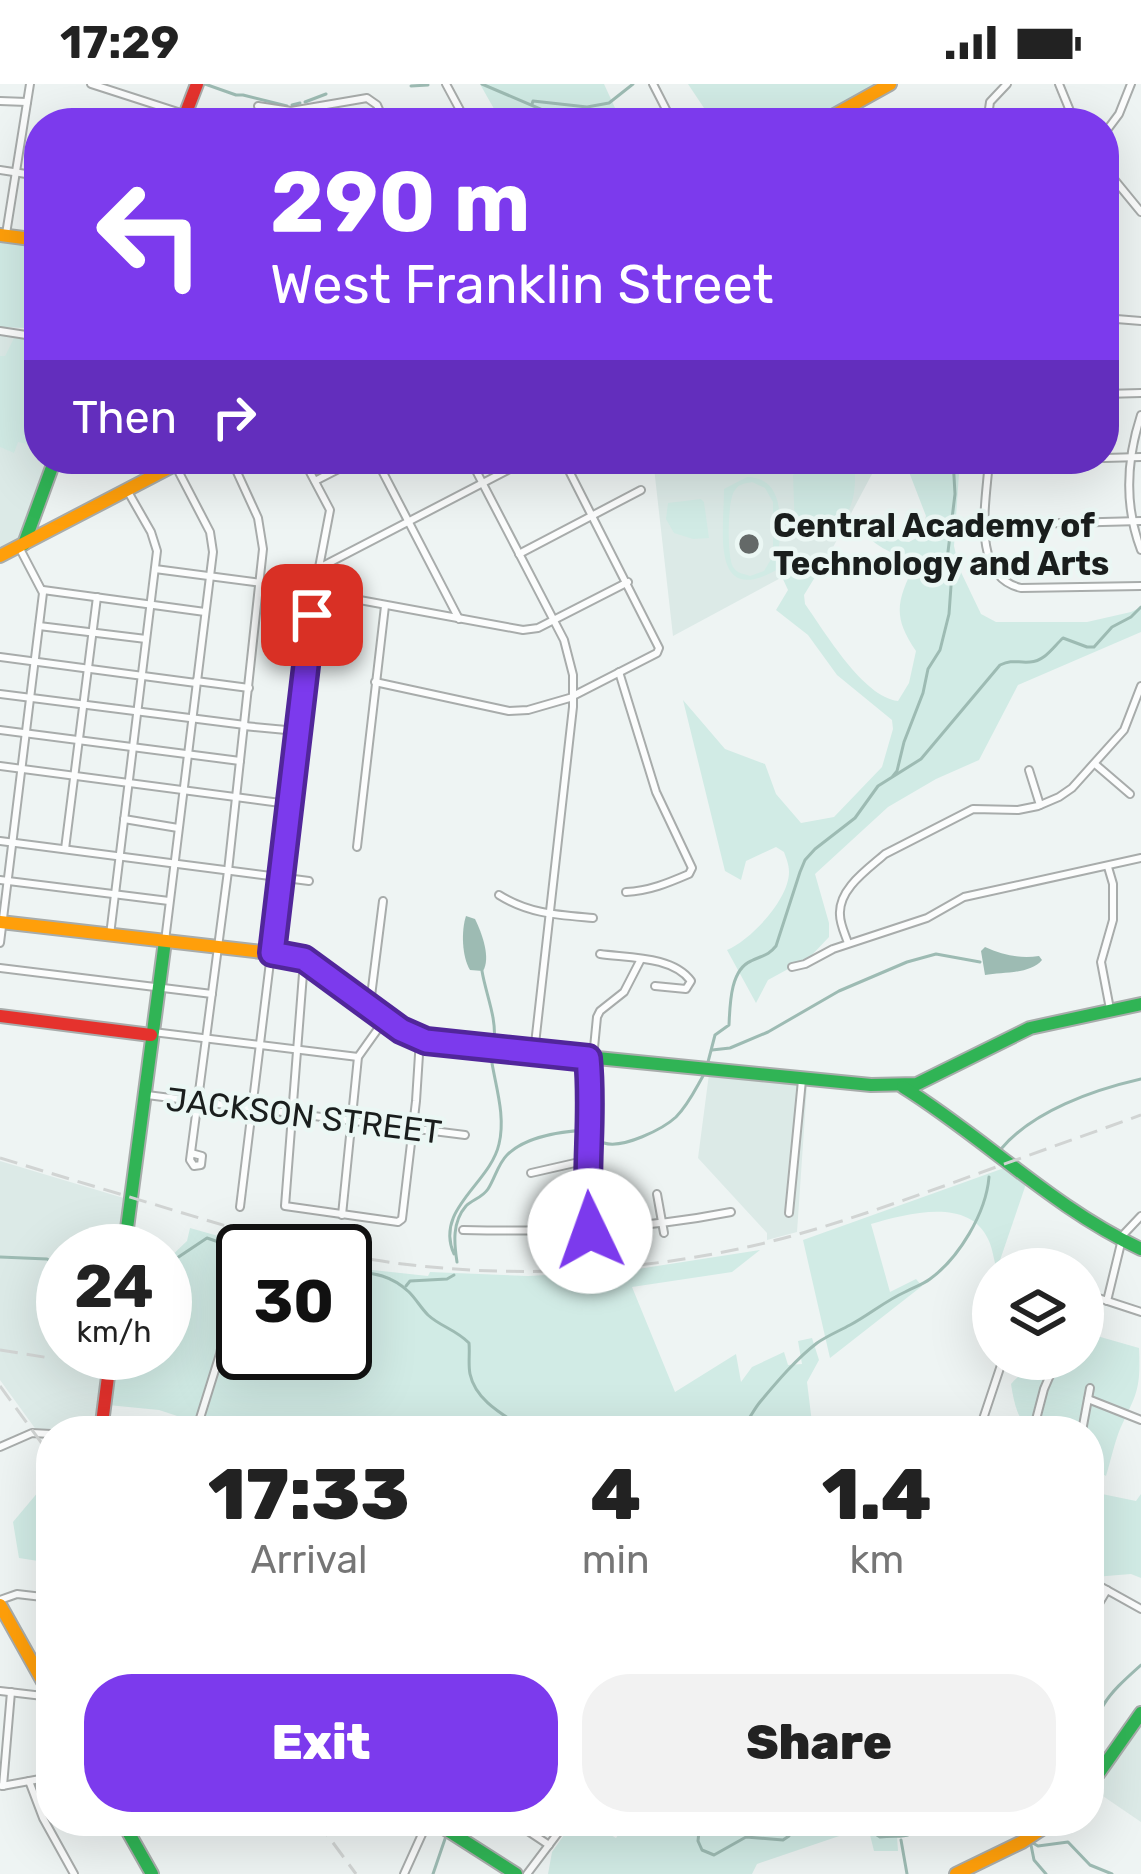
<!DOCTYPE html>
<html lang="en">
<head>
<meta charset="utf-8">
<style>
  body { margin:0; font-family:Rubik,sans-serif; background:#f2f2f2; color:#222; height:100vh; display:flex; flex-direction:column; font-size:45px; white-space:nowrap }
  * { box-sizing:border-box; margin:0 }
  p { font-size:39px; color:#767676 }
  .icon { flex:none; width:66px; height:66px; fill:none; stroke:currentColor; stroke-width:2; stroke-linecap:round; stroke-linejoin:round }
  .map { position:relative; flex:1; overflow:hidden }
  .panel { position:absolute; left:36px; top:1332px; width:1068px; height:420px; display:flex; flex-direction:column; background:#fff; border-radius:48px; box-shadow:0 12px 48px #0002 }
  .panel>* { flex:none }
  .banner { position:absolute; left:24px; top:24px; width:1095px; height:366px; border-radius:48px; box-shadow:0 12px 48px #0002; background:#7c3aed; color:#fff; overflow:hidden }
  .fabs { position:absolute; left:972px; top:1164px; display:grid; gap:24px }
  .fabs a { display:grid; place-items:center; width:132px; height:132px; border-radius:50%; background:#fff; box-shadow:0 12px 48px #0002; font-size:60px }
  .speed { position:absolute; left:36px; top:1140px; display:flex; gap:24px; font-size:60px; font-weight:700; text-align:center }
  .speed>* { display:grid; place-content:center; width:156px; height:156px; border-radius:50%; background:#fff; box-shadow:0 12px 48px #0002; line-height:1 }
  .speed small { font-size:30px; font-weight:400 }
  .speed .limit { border:6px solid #111; border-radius:18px; background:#fff; color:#111 }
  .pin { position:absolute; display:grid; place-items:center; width:102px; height:102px; color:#fff; margin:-51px; border-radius:24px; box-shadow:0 6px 18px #0006 }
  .me { position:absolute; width:132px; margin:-66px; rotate:357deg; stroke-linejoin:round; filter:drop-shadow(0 0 9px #0008) }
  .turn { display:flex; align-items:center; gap:42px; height:252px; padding:0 48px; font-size:54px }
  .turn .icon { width:156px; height:156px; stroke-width:2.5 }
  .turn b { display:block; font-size:84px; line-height:102px }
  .then { display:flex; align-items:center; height:114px; padding:0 48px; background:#0003; gap:24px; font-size:45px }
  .eta { display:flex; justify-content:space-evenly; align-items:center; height:204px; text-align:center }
  .eta b { font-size:72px; font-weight:800; line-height:84px }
  .button { display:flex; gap:24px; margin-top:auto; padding:24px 48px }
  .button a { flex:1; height:138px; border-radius:48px; background:#7c3aed; color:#fff; font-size:48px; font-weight:800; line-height:138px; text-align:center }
  .button a+a { background:#f2f2f2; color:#222 }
  .status { display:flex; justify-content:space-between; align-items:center; height:84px; padding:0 60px; background:#fff; direction:ltr }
  .status svg { height:33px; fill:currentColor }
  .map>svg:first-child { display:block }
</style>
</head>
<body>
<div class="status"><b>17:29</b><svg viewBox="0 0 49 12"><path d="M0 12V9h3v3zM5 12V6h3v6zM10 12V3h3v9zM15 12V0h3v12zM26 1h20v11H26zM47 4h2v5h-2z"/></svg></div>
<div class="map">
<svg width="1141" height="1790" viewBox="0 0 1141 1790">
  <rect width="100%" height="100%" fill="#eef4f3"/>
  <g fill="#dceae7">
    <path d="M0,249L39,255V375H51L20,456L0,468Z"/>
    <path d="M653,375H880L831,467L673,552Z"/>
    <path d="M709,990L807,1002L797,1148L767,1156V1149L698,1074Z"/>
    <path d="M0,1077L127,1115L121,1167H63V1269H108L98,1347H37L0,1296Z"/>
    <path d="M1141,1636V1738L1097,1708Z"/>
  </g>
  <g fill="#d1ebe5" fill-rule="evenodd">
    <path d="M480,0H604L622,39H502Z"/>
    <path d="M688,0H887L816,39H714Z"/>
    <path d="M0,154L39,160V228L25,244L0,243Z"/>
    <path d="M14,254L24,255L39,260V357L28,360L18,358L14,369L0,363V272H5Z"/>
    <path d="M904,375H960L954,462L959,484L981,530L996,538H1087L1131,528L1141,523V548L1018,601L979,676L936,695L888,723L815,790L829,839V853L810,873L768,896L756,919L727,866C752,855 789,815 789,788C789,780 786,774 784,768L776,763L746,777L741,796L725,787L683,616L725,665L765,680L776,710L801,739L834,733L882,683L893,645L892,636L837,591L808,551L776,526L788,506L782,493L831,467L804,511L805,520C825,548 863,613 898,617L909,599L916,567C892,532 897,517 915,480C896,470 867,461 860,440L866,436C877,450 893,454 909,458L920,452L926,432Z"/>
    <path d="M799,384L855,390C856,432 838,452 795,447L793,391Z"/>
    <path d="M747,393C792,394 778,453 778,485C710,524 724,448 724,405ZM752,398L765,404L773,418V472L764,487L750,492C742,489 738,490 733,483C727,473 727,415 735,406C740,399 744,400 752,398Z"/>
    <path d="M701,415L704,418L709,454L693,455L674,449L666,435L668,419Z"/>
    <path d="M1007,1083L1026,1100L997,1185C994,1178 993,1166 989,1157C970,1112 907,1130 871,1140L890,1208L916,1195L922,1202L830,1274L803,1156Z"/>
    <path d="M190,1144L271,1167H243V1269H345V1183L428,1192L430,1188L528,1192L625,1187L760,1166L732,1188L632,1203L675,1308L736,1270L741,1298L752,1283L784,1268L788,1281L802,1280L798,1257L812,1254L819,1276L807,1298L813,1347H223L159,1326L108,1321L114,1269H165V1178L187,1157Z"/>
    <path d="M1083,1248L1139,1264C1141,1307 1136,1310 1120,1345C1114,1360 1111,1376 1106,1392L1089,1382V1347H1030C1017,1334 1014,1319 1011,1300C1029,1279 1057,1275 1083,1275Z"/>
    <path d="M49,1377L51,1380V1479L19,1474L13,1438L39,1407Z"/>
    <path d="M1102,1410L1136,1417L1141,1410V1494L1131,1490L1094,1493L1089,1486V1433Z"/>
    <path d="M574,1737H586L616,1754L628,1737H896L898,1767H874L870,1751L851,1748L757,1780L752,1790H548L552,1768Z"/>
  </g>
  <g fill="#9dbbb3">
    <path d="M466,832L475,835C482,849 491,874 483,887L470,886C462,873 461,847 466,832Z"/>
    <path d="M985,863C1003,871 1020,875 1039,872L1042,876C1031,890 1003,888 985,891L981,867Z"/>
  </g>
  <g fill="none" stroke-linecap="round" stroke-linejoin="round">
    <g stroke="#9dbbb3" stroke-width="3">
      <path d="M205,0L236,11H243L287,22"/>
      <path d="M482,0L573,39"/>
      <path d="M411,2L428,1"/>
      <path d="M305,18L326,10"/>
      <path d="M532,20L533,17L587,23L609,19L633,0"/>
      <path d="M292,21L300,19"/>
      <path d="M893,692L897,687L904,658L923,609L928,585L940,566L949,530L951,502L947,476L955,410L953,375"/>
      <path d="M482,887C486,911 497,934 494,958"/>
      <path d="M712,966L730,964L768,948L839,907L907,878L936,870L980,878"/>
      <path d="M708,978L715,951L729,941C730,921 730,886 751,877C763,871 768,872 776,862L800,788L805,776L815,765L855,734L878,702L921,675L1000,581C1013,575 1017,579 1030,578C1045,577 1053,563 1063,554L1087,563H1094L1112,543L1131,533L1141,523"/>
      <path d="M1001,1065C1033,1027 1093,1006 1141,995"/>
      <path d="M454,1170C434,1125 490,1100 499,1060C506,1031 495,1001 491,973"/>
      <path d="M0,1173L47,1175L63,1183"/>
      <path d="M457,1178C454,1159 452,1138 466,1122C473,1115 482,1114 488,1105C495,1094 498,1080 507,1071C526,1052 564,1047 589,1046C592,1049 600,1057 604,1059C623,1065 663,1045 676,1033C688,1021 695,1006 703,992"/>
      <path d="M165,1182L207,1154L245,1167"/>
      <path d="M345,1186C370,1189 389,1189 409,1208C416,1215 421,1224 428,1231C441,1243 455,1245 469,1259C470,1269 468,1280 470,1290C476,1318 506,1332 528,1347"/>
      <path d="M406,1202L410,1197L447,1195L454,1191"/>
      <path d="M598,1347L608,1343L620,1347"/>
      <path d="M737,1347C749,1339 751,1329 760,1318C776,1299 796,1275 817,1259C827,1252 839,1247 850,1241C869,1231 885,1217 905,1208C914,1203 922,1201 930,1195C959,1174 986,1129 989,1093"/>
      <path d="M1089,1674C1094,1625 1105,1613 1141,1581"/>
      <path d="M700,1737L698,1757L702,1766L714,1771L746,1753L783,1756L789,1752L787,1737"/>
      <path d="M862,1737L866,1744L880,1753C903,1750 907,1758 925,1737"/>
      <path d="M901,1756L907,1790"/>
      <path d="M1030,1756L1034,1776L1046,1790"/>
      <path d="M1031,1758L1038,1762L1068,1758L1090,1781L1112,1790"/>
      <path d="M433,1790L446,1752"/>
    </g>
    <g stroke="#a8acab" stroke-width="10">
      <g id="street">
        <path d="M91,0L184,30"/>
        <path d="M446,0L467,39"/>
        <path d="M653,0L673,39"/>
        <path d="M1059,0L1075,39"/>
        <path d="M0,17L27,18"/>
        <path d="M258,22L291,27L367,14L377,21L385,39"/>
        <path d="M291,27L295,39"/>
        <path d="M987,39L990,18L1007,0"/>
        <path d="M1104,50L1119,30L1131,0"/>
        <path d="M1104,83L1141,128"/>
        <path d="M0,86L39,92"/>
        <path d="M6,150L30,0"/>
        <path d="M1104,234L1141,237"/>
        <path d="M0,247L39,253"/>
        <path d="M1104,310L1141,309"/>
        <path d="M1141,331C1126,377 1124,421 1141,466"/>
        <path d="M1104,374L1141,373"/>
        <path d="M376,375L459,535"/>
        <path d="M470,375L564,556L573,591V623L534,969"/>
        <path d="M563,375L659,564L657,569L573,612"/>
        <path d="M989,375C987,415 969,492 1021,504L1141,502"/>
        <path d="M991,377L1065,375"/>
        <path d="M315,397L358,375"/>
        <path d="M985,441L1141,437"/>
        <path d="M519,470L641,406"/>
        <path d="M319,484L529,375"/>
        <path d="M155,485L316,506"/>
        <path d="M43,506L205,528"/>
        <path d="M316,508L523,546L538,544L628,498"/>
        <path d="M39,542L146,555"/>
        <path d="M0,573L196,599"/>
        <path d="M619,588L656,708L692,784L689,790C668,799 649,807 626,808"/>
        <path d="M196,597L249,604"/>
        <path d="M375,598L509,627L528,626L573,613"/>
        <path d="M0,610L245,641"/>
        <path d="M244,642L297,647"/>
        <path d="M0,646L240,677"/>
        <path d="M1095,680L1130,710"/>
        <path d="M0,682L288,720"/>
        <path d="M1029,686L1040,721"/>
        <path d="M124,735L178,744"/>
        <path d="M0,757L309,797"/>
        <path d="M357,763L385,522"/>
        <path d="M65,765L97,513"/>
        <path d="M1108,783L1113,800V836L1101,878L1110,925"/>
        <path d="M0,796L169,817"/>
        <path d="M499,811C529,830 559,831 593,834"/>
        <path d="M110,851L157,467L151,448L127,406"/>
        <path d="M165,857L213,468L210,448L172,375"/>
        <path d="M0,859L43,509L19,463"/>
        <path d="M848,859C845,850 840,840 840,831C838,805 868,785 885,770L973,725L1018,726L1038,722L1059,713L1072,704L1124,646L1141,602"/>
        <path d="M600,870C629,874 673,872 691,897L686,905L655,902"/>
        <path d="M304,877L285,1122L398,1138L402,1135L416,1017L420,955"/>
        <path d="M792,883L805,880L833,865L927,834L964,813L1141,774"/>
        <path d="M0,884L212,910"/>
        <path d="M370,920L383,817"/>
        <path d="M153,948L358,973"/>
        <path d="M588,974L592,1023L586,1093L590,1146"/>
        <path d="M593,974L597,933L600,927L624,908L640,877"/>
        <path d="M147,1011L465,1051"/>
        <path d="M191,1069L202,1072L201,1081L194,1082L190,1076L228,787L263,465L258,434L231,375"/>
        <path d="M531,1089L588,1076"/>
        <path d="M657,1110L664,1149"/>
        <path d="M240,1123L317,494L330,426L303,375"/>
        <path d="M789,1129L802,996"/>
        <path d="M342,1131L358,973L385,935"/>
        <path d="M463,1146C556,1148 639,1146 731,1128"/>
        <path d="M1083,1209L1141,1228"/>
        <path d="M1107,1217L1123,1151L1141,1132"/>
        <path d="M165,1253L167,1243L176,1236"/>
        <path d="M111,1273L130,1275L157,1269"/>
        <path d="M1088,1315L1141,1336"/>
        <path d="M196,1347L220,1270L230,1220"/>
        <path d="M979,1347L1003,1275"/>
        <path d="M1033,1347L1044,1305L1057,1275"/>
        <path d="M1082,1347L1090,1304"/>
        <path d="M0,1363L32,1349L51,1350"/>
        <path d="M1089,1496L1141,1525"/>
        <path d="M0,1516L17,1510L51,1514"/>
        <path d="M1089,1536L1107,1506"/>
        <path d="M0,1607L43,1612L50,1610"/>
        <path d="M29,1697L43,1734L74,1790"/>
        <path d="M2,1702L51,1693"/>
        <path d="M3,1702L11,1608"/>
        <path d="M513,1737L549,1761"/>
        <path d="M404,1790L428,1737"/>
        <path d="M527,1790L567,1737"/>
      </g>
    </g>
    <g stroke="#a8acab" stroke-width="16">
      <g id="fast">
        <path d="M24,460L55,375"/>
        <path d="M587,973L871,1001L917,1000L1030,944L1141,920"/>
        <path d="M903,1003C985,1054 1053,1124 1141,1165"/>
        <path d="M124,1167L165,857"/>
        <path d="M1089,1703L1141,1629"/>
        <path d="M122,1737L152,1790"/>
        <path d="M433,1737L516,1790"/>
      </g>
    </g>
    <g stroke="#a8acab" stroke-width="16">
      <g id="slow">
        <path d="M820,39L890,0"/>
        <path d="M0,151L39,156"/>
        <path d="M0,472L186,375"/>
        <path d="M0,838L297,872L330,892L391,939L426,957L587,973"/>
        <path d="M0,1521L51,1612"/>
        <path d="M956,1790L1022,1758L1054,1737"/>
      </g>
    </g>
    <g stroke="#a8acab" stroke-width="16">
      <g id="jam">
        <path d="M182,39L197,0"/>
        <path d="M0,932L151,951"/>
        <path d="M101,1347L111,1269"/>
      </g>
    </g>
    <use href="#street" stroke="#fcfdfd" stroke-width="6"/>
    <use href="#fast" stroke="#30b455" stroke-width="12"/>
    <use href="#slow" stroke="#ff9f0a" stroke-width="12"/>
    <use href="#jam" stroke="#e5322d" stroke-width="12"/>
    <g stroke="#d1d4d3" stroke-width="3" stroke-dasharray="18 9" stroke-linecap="butt">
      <path d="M0,1074L236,1145L325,1167"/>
      <path d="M345,1171C479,1196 619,1192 752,1162C818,1147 881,1124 944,1102C1009,1078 1075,1055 1141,1031"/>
      <path d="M0,1266L50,1274"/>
      <path d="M0,1302L51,1372"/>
      <path d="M317,1737L356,1790"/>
    </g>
  </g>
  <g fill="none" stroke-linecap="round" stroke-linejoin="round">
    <g stroke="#51269a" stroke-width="30">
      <path id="route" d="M312,531L272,869L304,875L401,946L426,957L588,974C594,1032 584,1088 590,1147"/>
    </g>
    <use href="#route" stroke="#7c3aed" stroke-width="21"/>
  </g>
  <circle fill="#646968" stroke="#ebf7f4" stroke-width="4.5" cx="749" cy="460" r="12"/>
  <g text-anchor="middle" stroke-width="9" stroke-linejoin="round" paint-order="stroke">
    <g font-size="33" font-weight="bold" fill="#1a1e1d" stroke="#ebf7f4" text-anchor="start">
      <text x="773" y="453">Central Academy of<tspan x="773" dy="38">Technology and Arts</tspan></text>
    </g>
    <g font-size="33" fill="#1a1e1d" stroke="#ebf7f4">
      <text transform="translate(304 1031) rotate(7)" y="12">JACKSON STREET</text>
    </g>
  </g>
</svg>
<div class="fabs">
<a><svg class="icon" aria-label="layers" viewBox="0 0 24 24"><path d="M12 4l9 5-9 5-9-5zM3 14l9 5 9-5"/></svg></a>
</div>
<div class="speed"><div>24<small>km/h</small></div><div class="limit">30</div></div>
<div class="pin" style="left:312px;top:531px;background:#d93025"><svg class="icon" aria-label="arrive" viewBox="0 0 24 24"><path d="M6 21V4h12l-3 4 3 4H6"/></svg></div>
<svg class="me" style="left:590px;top:1147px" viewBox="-20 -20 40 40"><circle r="19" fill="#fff"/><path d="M0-13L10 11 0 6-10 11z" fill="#7c3aed"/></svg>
<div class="banner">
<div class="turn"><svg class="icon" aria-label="left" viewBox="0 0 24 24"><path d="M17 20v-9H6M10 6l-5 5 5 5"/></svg><div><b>290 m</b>West Franklin Street</div></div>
<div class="then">Then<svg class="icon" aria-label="right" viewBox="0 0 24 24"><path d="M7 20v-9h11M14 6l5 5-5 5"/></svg></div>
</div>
<section class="panel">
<div class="eta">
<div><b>17:33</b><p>Arrival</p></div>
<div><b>4</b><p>min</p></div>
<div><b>1.4</b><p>km</p></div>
</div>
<div class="button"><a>Exit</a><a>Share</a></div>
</section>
</div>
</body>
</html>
